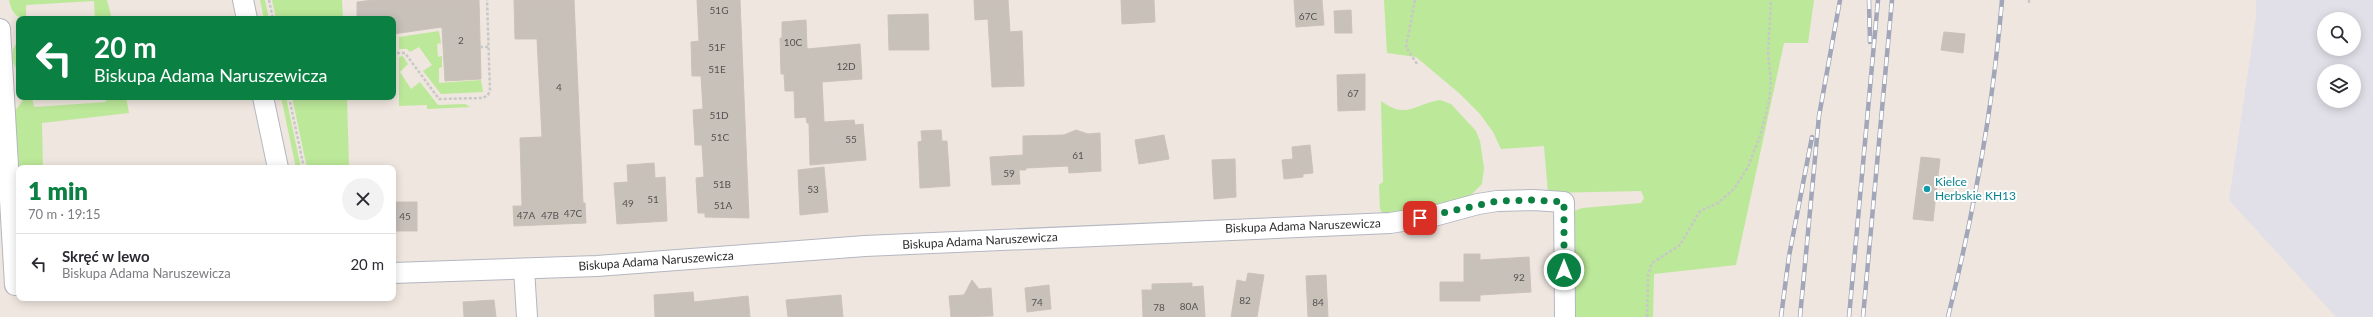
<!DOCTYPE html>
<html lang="pl">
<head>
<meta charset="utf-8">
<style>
  body { margin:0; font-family:Lato,sans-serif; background:#f2f2f3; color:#2b2b33; height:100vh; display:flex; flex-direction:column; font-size:15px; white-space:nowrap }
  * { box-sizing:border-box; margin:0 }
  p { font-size:13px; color:#7c7c81 }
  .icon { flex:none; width:22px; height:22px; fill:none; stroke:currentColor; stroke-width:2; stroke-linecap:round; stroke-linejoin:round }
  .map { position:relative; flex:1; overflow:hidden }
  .drawer { position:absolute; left:16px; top:165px; width:380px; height:136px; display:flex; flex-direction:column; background:#fff; border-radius:8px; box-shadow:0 2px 10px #0003 }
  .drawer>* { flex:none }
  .hud { position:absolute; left:16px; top:16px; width:380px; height:84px; border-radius:8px; box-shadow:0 2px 10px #0003; background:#0b8043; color:#fff; overflow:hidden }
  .fabs { position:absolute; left:2317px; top:12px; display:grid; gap:8px }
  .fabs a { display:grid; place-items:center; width:44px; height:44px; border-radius:50%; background:#fff; box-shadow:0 2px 10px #0003; font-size:20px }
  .pin { position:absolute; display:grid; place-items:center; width:34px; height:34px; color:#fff; margin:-17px; border-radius:8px; box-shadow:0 2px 6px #0006 }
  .me { position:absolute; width:44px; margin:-22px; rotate:0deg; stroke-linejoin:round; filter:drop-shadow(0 0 3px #0008) }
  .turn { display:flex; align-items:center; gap:14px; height:84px; padding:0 12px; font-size:18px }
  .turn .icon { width:52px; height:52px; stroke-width:2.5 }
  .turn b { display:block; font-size:28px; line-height:34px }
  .round { display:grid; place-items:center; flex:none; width:42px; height:42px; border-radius:21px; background:#f2f2f3 }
  .headline { display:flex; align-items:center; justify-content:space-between; height:68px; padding:0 12px }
  h1 { font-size:24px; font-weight:800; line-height:30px; color:#0b8043 }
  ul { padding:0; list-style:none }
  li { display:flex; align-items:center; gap:12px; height:60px; padding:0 12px; border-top:1px solid #e1e1e2 }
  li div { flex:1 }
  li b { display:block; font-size:15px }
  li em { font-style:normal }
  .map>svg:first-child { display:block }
</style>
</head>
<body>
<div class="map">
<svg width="2373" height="317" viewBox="0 0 2373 317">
  <rect width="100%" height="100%" fill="#efe6df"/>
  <path fill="#e1dfe7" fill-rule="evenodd" d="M2256,0H2373V317H2336L2229,200L2256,18ZM2324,19H2354V49H2324ZM2324,71H2354V101H2324Z"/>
  <g fill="#bce899">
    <path d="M9,0H107L112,19H95L94,1L26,5V18C15,19 11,10 9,0Z"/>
    <path d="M260,0H265L269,19H264Z"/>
    <path d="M272,0H342L343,19H276Z"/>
    <path d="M1384,0H1814L1808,43H1784L1736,265L1654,274L1653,317H1573L1572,212L1582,208L1641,203L1644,198L1641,191L1548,193L1544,146L1501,149L1493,132L1480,114L1459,93L1416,57L1387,53Z"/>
    <path d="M439,31L441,43L437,44L438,57L442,56V67L439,68V83L481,80L483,92L441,94L423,71L432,65L419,47L410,52L407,49H399V37Z"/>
    <path d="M19,41V72C11,64 9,49 19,41Z"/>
    <path d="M403,56L408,64L400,72L411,89L420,82L438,105L465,104L470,107L427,109V105L399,106V57Z"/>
    <path d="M25,97H32L34,107L106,102L105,97H126L129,113L42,123L43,168H19V170L15,111Z"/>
    <path d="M281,97H286L301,168H296Z"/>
    <path d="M292,97H347L349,168H307Z"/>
    <path d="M1440,100L1451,104L1476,131L1480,141L1484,168L1482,184L1467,199L1383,214L1380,209L1379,185L1383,182L1381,101C1407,120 1414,104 1440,100Z"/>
  </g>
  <g fill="#c8c1ba" stroke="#cbc2b8">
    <path d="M373,0H479L481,79L445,81L442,27L393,34V19H357V2Z"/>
    <path d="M514,0H574L583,203H585L586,223L514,226L513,206H522L520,138L542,137L537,39H515Z"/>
    <path d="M697,0H740L749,218L705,217V213H698L696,178L704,177L702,145H695L693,110L703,109L701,76H692L691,42L699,41Z"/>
    <path d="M974,0H1008L1010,32L1022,31L1024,86L992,87L988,19L975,20Z"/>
    <path d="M1121,0H1154L1155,22L1122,24Z"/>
    <path d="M1294,0H1322L1324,25L1296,27Z"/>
    <path d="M1351,10L1352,33H1335L1334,11Z"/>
    <path d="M928,14L929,50H889L888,15Z"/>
    <path d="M806,20L807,49L860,44L862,79L822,82L824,122L854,120L855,125L863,124L866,160L810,165L809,123H807L806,117L795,118L794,91H785L784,74H781L780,38H782V22Z"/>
    <path d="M1944,32L1965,34L1963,53L1941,50Z"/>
    <path d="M1365,74V110L1338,111L1337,75Z"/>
    <path d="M941,130L942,141H947L950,186L920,188L918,142L922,141L921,131Z"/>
    <path d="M1076,130L1088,134L1100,133L1101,171L1069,173L1068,166L1026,168V170H1019L1020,184L992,185L990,157L1023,155V136L1064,135Z"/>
    <path d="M1164,135L1169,159L1139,164L1135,140Z"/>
    <path d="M1310,145L1313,173L1303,174V177L1284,179L1282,160L1293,159L1292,147Z"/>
    <path d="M1921,157L1940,159L1933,221L1913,219Z"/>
    <path d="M1235,159L1236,197L1214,199L1212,160Z"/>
    <path d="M654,163L655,178L665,177L667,221L617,224L614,183L628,182L627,165Z"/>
    <path d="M824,167L828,212L800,215L798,170Z"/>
    <rect x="393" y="202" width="24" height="29"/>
    <path d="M1464,254H1480V260L1529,257L1531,292L1480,295V301H1440V282H1464Z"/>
    <path d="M1248,273L1264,275L1257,317H1231L1237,280L1246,282Z"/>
    <path d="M1326,275L1328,317H1308L1306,276Z"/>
    <path d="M972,280L979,289L991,288L993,316L951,317L949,296L964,295Z"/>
    <path d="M1192,283V287L1203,286L1205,317H1143L1142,290H1152V284Z"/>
    <path d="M1049,285L1051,309L1027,312L1025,288Z"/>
    <path d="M693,292L694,302L748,296L750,317H655L654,295Z"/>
    <path d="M841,295L843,317H788L786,300Z"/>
    <path d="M494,300L496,317H464L463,302Z"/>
  </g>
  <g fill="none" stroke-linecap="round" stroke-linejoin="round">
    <g stroke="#b3b7c1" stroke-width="22">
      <g id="street">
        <path d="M243,0L247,19"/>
        <path d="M0,29L15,285"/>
        <path d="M263,97L278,168"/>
        <path d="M524,269L527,317"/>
        <path d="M393,273L597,266L865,246L1390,223L1434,216L1478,204L1497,201L1533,200L1564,202L1565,317"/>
      </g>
    </g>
    <g stroke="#c8c8c8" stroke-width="2.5" stroke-dasharray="3 2" stroke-linecap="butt">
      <path d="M269,0L273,19"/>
      <path d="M1415,0L1406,47L1417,64"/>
      <path d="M2029,3V0"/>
      <path d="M480,47H488"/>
      <path d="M397,53H405L439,99L483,98L488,95L490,90L487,0"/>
      <path d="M289,97L304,168"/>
      <path d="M1647,317L1648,276L1652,263L1680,245L1700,211L1718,203L1734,189L1748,167L1761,133L1769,101L1771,81L1768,55L1771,0"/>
    </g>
    <use href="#street" stroke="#fff" stroke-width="20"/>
    <g stroke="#a1a6b8" stroke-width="4.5">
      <g id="rail">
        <path d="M1869,0L1870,42"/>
        <path d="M1781,317L1789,256L1812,137"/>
        <path d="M1800,317L1819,116L1840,0"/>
        <path d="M1849,317L1878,0"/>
        <path d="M1863,317L1892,0"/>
        <path d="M1948,317C1974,212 1993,108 2002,0"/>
      </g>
    </g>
    <use href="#rail" stroke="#fff" stroke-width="3" stroke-dasharray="9" stroke-linecap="butt"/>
  </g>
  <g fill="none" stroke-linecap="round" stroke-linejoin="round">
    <path stroke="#0b8043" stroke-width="7" stroke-dasharray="0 12.6" d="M1420,218L1497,201L1533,200L1564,202V270"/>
  </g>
  <circle fill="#0f9aa8" stroke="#fff" stroke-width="1.5" cx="1927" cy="189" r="4"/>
  <g text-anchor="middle" stroke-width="4" stroke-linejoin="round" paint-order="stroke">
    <g font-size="10" fill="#545250">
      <text x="719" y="14">51G</text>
      <text x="1308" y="20">67C</text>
      <text x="461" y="44">2</text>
      <text x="793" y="46">10C</text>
      <text x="717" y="51">51F</text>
      <text x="846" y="70">12D</text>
      <text x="717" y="73">51E</text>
      <text x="559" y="91">4</text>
      <text x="1353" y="97">67</text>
      <text x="719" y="119">51D</text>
      <text x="720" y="141">51C</text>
      <text x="851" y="143">55</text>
      <text x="1078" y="159">61</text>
      <text x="1009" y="177">59</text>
      <text x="722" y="188">51B</text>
      <text x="813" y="193">53</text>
      <text x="653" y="203">51</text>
      <text x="628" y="207">49</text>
      <text x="723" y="209">51A</text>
      <text x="573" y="217">47C</text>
      <text x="526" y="219">47A</text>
      <text x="550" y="219">47B</text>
      <text x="405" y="220">45</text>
      <text x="1519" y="281">92</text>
      <text x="1245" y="304">82</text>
      <text x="1037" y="306">74</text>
      <text x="1318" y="306">84</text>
      <text x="1189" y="310">80A</text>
      <text x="1159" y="311">78</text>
    </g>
    <g font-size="12" fill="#0d838f" stroke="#fff" text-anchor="start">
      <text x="1935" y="186">Kielce<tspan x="1935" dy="14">Herbskie KH13</tspan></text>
    </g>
    <g font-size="12" fill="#2d2d2d" stroke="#fff">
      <text transform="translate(1303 226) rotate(-2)" y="4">Biskupa Adama Naruszewicza</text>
      <text transform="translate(980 241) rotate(-3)" y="4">Biskupa Adama Naruszewicza</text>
      <text transform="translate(656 261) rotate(-4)" y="4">Biskupa Adama Naruszewicza</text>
    </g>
  </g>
</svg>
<div class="fabs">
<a><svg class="icon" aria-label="search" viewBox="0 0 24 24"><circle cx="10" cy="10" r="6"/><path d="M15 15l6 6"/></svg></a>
<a><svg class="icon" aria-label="layers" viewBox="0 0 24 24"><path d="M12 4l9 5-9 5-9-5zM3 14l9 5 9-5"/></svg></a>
</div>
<div class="pin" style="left:1420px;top:218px;background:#d93025"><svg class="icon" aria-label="arrive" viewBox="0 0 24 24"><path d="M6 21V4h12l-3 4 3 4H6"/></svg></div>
<svg class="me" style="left:1564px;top:270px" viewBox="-20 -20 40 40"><circle r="17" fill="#0b8043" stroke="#fff" stroke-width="3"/><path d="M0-11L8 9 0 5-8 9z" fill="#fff"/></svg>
<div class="hud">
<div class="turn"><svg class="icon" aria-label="left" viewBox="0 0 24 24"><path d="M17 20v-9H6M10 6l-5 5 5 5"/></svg><div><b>20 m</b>Biskupa Adama Naruszewicza</div></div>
</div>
<section class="drawer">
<div class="headline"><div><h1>1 min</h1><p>70 m · 19:15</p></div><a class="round"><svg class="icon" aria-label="close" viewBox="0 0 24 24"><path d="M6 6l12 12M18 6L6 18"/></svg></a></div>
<ul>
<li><svg class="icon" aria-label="left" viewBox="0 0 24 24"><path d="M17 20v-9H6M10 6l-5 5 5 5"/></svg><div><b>Skręć w lewo</b><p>Biskupa Adama Naruszewicza</p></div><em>20 m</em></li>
</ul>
</section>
</div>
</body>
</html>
